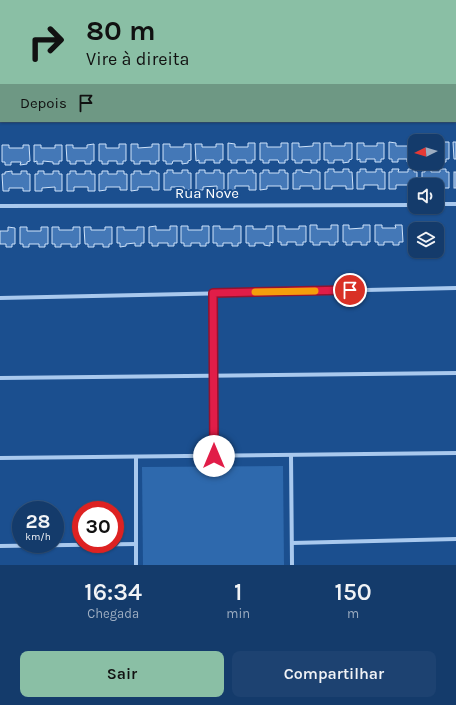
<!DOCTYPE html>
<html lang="pt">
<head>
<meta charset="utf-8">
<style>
  body { margin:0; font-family:Karla,sans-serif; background:#1d4271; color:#f1f3f6; height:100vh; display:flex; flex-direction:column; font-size:15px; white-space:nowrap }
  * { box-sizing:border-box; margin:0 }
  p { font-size:13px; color:#9dadc1 }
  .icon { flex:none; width:22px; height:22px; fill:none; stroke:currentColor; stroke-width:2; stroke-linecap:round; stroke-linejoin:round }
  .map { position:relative; height:565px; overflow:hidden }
  .sheet { display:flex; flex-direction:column; background:#143b6b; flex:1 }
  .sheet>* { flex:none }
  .top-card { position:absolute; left:0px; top:0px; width:456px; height:122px; box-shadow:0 1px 3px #0004,0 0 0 1px #33557e; background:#8abfa5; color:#111; overflow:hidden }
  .needle { width:26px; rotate:265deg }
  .tools { position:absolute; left:408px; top:134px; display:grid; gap:8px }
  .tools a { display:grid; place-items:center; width:36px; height:36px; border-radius:8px; background:#143b6b; box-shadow:0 1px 3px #0004,0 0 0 1px #33557e; font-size:20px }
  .speed { position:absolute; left:12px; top:501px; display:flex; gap:8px; font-size:20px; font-weight:700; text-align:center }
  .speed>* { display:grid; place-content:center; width:52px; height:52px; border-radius:50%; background:#143b6b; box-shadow:0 1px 3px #0004,0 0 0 1px #33557e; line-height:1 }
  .speed small { font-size:10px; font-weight:400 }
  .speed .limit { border:6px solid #d22; background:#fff; color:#111 }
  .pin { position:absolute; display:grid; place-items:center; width:34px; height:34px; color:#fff; margin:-17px; border:2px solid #fff; border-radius:50%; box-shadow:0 1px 4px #0007 }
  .me { position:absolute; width:44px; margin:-22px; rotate:0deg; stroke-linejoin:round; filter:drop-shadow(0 0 3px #0008) }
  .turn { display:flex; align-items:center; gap:14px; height:84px; padding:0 20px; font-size:18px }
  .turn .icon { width:52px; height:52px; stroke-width:2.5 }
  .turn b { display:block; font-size:28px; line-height:34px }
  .then { display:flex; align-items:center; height:38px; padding:0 20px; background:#0003; gap:8px; font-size:15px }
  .eta { display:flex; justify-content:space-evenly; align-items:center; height:68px; text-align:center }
  .eta b { font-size:24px; font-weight:600; line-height:28px }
  .cta { display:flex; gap:8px; margin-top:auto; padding:8px 20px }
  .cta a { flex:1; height:46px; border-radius:8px; background:#8abfa5; color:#111; font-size:16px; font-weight:600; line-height:46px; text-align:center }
  .cta a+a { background:#1d4271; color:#f1f3f6 }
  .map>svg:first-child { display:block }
</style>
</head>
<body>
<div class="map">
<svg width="456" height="565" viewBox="0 0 456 565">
  <rect width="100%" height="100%" fill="#1b4f8f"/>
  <path fill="#2e69ad" d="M283,466L284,565H143L142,467Z"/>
  <g fill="#4478b7" stroke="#cfe3fa">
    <path d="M232,0H253L256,1H228Z"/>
    <path d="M261,0H285L288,1H261Z"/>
    <rect x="293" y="0" width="28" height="1"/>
    <rect x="325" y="0" width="28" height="1"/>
    <rect x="357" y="0" width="28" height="1"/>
    <rect x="390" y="0" width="27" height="1"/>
    <path d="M422,0H449L450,1H422Z"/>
    <path d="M454,0H456V15H455Z"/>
    <path d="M389,142L396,143V146H410V142H415V159H413L414,162H407V159H398V162H392V159H389Z"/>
    <path d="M442,142H449V159H446V162H440V159H437V146H442Z"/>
    <path d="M453,142H456V159H454Z"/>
    <path d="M228,143L235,144V147H248V143H255V160H252V163H246V160H237V163H231V160H228Z"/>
    <path d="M260,143H267V147H281V143H288V160H285V163H279L278,160H269V163H263V160H260Z"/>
    <path d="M292,143H299V147L313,146V143H320V160H317V163H311V160H302V163H295V160H292Z"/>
    <path d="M324,143H331V146H345V143H352V159L349,160V162L343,163V160H334V163H328V160H324Z"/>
    <path d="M357,143H364V146H377V143H384V159H381V162H375V159H366V162H360V159L357,160Z"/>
    <path d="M94,144V161H91V164H85V161H76V164H70V161H67L66,145H73V148H87V145Z"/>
    <path d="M99,144H106V148H119V144H126V161H123V164H117V161H108V164H102V161H99Z"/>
    <path d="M131,144H138V148L152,147V144H159V161H156V164H150V161H140V164H134V161H131Z"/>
    <path d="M163,144H170V147H184V144H191V160L188,161V163L182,164V161H173L172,164H166V161H163Z"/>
    <path d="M195,144H202V147H216V144H223V160H220V163H214V160H205V163H199V160L196,161Z"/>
    <path d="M2,145H9V148H23V145H29L30,161L27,162V164L20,165L21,162H11V165H5V162H2Z"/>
    <path d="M34,145H41V148H55V145H62V161H59V164H53V162L43,161V164H37V161L34,162Z"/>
    <path d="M328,169H334V172H343V169H349V172H352L353,189H346V186H332V189H325V172H328Z"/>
    <path d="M360,169H366V172H376V169H382V172H385V189H378V185H364V189H357V172H360Z"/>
    <path d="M392,169H399L398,172H408V169H414V172H417V185H415V189H410V185H396V189H389V172H392Z"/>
    <path d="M425,169H431V172H440V169H446V172H449V188H442V185H422V172H425Z"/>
    <path d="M167,170H173V173H182V170H188V173H191V190H184V187H171V190H164V173H167Z"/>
    <path d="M199,170H205V173H214V170H220V173H224V190H217V186L203,187V190H196V173H199Z"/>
    <path d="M231,170H237V173H246L247,170H253V173H256V190H249V186H235V190H228V173H231Z"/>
    <path d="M263,170H269V173H279V170H285V173H288V189H281V186H267V189L260,190V173H263Z"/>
    <path d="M296,170H302V172L311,173V170H317V172H320V189H313V186H300V189H293V173H296Z"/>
    <path d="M12,171V174H21V171H27V174H30V191H23V188H9V191H3L2,174H5V172Z"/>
    <path d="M38,171H44V174H53V171H59V174H62V191H55V187L42,188V191H35V174H38Z"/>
    <path d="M70,171H76V174H85V171H91V174H95V191H88V187H74V191H67V174H70Z"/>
    <path d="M102,171H108V174H117V171H124V174H127V190H120V187H106V190L99,191V174H102Z"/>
    <path d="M134,171H141V174H150V171H156V173H159V190H152V187H138V190L131,191V174H134Z"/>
    <rect x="454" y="172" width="2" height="16"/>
    <path d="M310,225H317V229H331V225H338V242H335V245H329V242H320V245H313V242H310Z"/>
    <path d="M343,225H349V229L363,228V225H370V242H367V245H361V242H352V245H346V242H343Z"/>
    <path d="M375,225H382V228H396L395,225H402L403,242H399V245H393V242H384V245H378V242H375Z"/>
    <path d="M156,226V230H170V226H177V243H174V246H168V243H158V246H152V243H149V227Z"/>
    <path d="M181,226H188V230H202V226H209V243H206V246H200V243H191V246H184V243H181Z"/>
    <path d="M213,226H220V229H234V226H241V243H238V246H232V243H223V246H217V243H213Z"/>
    <path d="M246,226H253V229H266V226H273V243L270,242V246L264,245V243H255V246H249V243H246Z"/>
    <path d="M278,226H285V229H299V226H306V242H303V245H296V242H287V245H281V242H278Z"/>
    <path d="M8,227L15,228V244H12V247H6V244H0V231H8Z"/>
    <path d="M20,227H27V231H41V227H48V244H45V247H39V244H29V247H23V244H20Z"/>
    <path d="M52,227H59V230H73V227H80V244H77V247H71V244H61V247H55V244H52Z"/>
    <path d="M84,227H91V230H105V227H112V244H109V247H103V244H94V247H88V244H85Z"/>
    <path d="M117,227H124V230H137V227H144V243H141V246H135V243L126,244V246L120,247V243H117Z"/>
  </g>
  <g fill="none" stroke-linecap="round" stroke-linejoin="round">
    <g stroke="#a9c9ee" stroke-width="4">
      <path d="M2,1V0"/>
      <path d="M0,16L1,9"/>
      <path d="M455,30H456"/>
      <path d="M0,34H1"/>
      <path d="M455,116H456"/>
      <path d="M0,120H1"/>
      <path d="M437,204H456"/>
      <path d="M0,206L415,205"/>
      <path d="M213,293L214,456"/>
      <path d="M0,298L456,288"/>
      <path d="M0,378L456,373"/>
      <path d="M291,455L292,565"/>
      <path d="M0,458L456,453"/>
      <path d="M292,543L456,539"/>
      <path d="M0,546L136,544"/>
      <path d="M136,565V457"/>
    </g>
  </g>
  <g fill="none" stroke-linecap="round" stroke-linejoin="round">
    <g stroke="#92132f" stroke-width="10">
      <path id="route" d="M214,456L213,293L350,290"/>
    </g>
    <use href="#route" stroke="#e11d48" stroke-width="7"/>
    <path stroke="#f59e0b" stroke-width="7" d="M255,292L315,291"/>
  </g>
  <g text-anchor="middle" stroke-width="4" stroke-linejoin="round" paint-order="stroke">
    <g font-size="15" fill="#fff" stroke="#1b4f8f">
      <text x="207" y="198">Rua Nove</text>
    </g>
  </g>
</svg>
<div class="tools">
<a><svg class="needle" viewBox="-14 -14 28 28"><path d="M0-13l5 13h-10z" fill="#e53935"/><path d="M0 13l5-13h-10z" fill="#9dadc1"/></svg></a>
<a><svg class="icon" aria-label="sound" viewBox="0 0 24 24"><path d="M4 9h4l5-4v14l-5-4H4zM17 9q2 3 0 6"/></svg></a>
<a><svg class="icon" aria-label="layers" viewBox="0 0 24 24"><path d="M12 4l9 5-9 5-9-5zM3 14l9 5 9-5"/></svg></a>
</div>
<div class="speed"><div>28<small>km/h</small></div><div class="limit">30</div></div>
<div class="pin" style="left:350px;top:290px;background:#d93025"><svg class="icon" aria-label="arrive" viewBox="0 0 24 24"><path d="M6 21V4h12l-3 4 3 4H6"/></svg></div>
<svg class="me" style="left:214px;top:456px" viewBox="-20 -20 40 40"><circle r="19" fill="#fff"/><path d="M0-13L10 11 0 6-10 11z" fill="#e11d48"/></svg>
<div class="top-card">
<div class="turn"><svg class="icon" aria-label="right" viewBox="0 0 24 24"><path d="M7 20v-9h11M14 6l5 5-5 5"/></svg><div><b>80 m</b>Vire à direita</div></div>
<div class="then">Depois<svg class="icon" aria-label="arrive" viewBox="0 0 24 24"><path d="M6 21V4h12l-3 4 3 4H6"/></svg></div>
</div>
</div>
<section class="sheet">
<div class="eta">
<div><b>16:34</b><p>Chegada</p></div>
<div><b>1</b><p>min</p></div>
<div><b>150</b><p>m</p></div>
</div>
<div class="cta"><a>Sair</a><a>Compartilhar</a></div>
</section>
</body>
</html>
